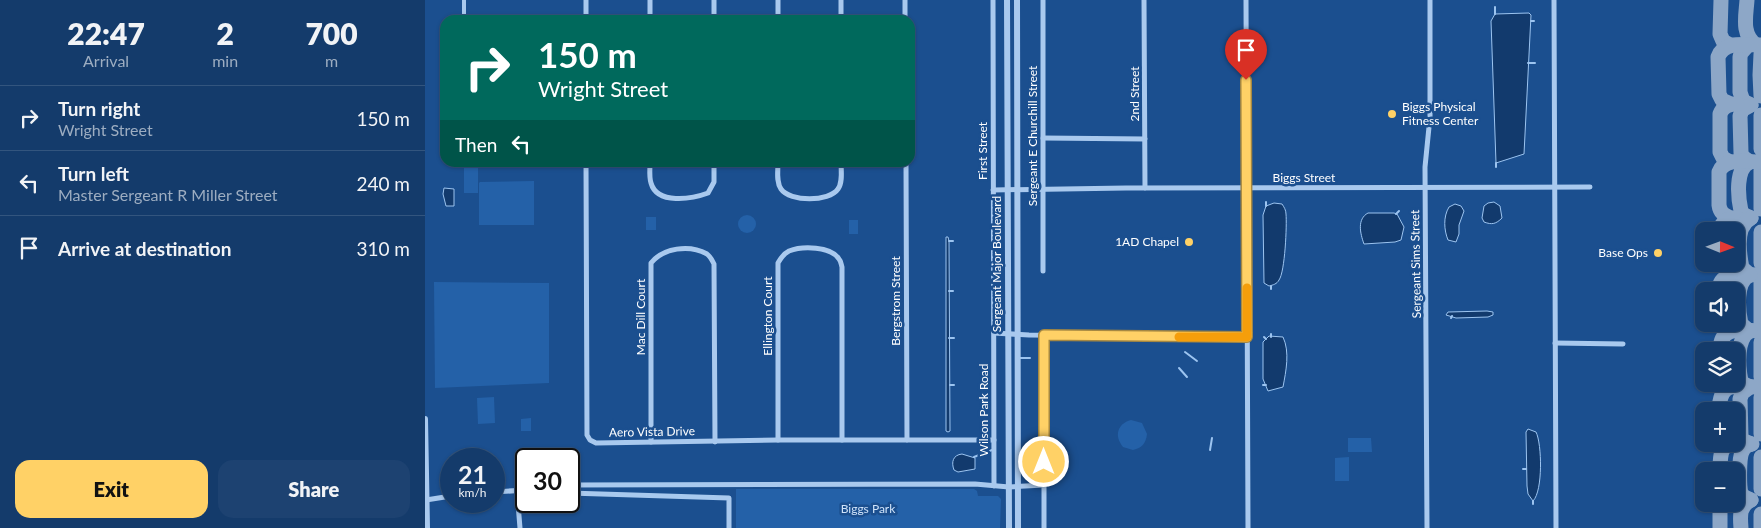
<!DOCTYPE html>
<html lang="en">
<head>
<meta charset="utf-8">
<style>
  body { margin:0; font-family:Lato,sans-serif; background:#1d4271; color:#f1f3f6; height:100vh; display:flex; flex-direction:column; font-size:19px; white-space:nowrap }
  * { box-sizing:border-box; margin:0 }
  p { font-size:16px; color:#9dadc1 }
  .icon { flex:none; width:28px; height:28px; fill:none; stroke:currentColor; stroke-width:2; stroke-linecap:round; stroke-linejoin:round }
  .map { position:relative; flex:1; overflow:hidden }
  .details { display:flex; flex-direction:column; background:#143b6b; width:425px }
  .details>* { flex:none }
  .top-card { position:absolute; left:15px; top:15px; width:475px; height:152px; border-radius:15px; box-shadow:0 1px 4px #0004,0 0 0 1px #33557e; background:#00695c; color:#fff; overflow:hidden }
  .needle { width:32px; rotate:91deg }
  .fabs { position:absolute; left:1270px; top:222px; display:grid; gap:10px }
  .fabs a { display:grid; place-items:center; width:50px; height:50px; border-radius:10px; background:#143b6b; box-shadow:0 1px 4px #0004,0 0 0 1px #33557e; font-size:25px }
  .speed { position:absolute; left:15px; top:448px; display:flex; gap:10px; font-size:25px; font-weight:700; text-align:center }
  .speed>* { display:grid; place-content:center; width:65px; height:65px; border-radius:50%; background:#143b6b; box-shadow:0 1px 4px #0004,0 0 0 1px #33557e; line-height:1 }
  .speed small { font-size:12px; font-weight:400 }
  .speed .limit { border:2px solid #111; border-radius:8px; background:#fff; color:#111 }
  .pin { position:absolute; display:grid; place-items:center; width:42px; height:42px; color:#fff; margin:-51px -21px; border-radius:50% 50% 50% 0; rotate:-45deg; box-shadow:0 0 5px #0007 }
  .pin .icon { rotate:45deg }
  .me { position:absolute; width:55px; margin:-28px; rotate:0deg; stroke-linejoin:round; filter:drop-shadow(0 0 4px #0008) }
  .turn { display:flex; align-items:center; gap:18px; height:105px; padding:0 15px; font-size:22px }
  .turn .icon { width:65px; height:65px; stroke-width:2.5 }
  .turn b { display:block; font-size:35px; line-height:42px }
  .then { display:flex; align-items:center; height:48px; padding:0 15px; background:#0003; gap:10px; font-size:19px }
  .eta { display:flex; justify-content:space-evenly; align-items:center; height:85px; text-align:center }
  .eta b { font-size:30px; font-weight:800; line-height:35px }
  .primary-button { display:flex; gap:10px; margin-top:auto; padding:10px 15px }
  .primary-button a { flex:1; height:58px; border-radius:15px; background:#ffd166; color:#111; font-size:20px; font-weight:800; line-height:58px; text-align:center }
  .primary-button a+a { background:#1d4271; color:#f1f3f6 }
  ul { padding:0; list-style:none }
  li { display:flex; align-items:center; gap:15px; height:65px; padding:0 15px; border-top:1px solid #33557e }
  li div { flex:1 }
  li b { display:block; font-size:19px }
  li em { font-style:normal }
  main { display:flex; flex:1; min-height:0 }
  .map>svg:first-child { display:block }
</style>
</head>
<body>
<main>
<section class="details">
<div class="eta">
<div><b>22:47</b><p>Arrival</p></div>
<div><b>2</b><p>min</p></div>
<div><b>700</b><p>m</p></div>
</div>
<ul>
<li><svg class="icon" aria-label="right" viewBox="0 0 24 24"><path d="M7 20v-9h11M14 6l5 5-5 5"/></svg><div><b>Turn right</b><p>Wright Street</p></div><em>150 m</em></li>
<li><svg class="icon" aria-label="left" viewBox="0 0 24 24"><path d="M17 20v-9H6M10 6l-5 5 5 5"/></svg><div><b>Turn left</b><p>Master Sergeant R Miller Street</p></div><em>240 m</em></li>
<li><svg class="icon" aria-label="arrive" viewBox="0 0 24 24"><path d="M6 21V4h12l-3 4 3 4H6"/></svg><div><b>Arrive at destination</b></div><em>310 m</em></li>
</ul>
<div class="primary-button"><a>Exit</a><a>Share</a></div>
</section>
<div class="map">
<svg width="1336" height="528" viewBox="0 0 1336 528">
  <rect width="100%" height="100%" fill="#1b4f8f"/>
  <g fill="#2461a8">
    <rect x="39" y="163" width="14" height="30"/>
    <path d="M109,181V225H54V183L55,182Z"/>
    <circle cx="322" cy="224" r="9"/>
    <rect x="221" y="217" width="10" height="13"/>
    <rect x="424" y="220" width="9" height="14"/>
    <path d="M9,282L124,283V383L10,388Z"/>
    <path d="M69,397L70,423L53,424L52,398Z"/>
    <path d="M106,418V431H96V419Z"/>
    <path d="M706,420L717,423L722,434C721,443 717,448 708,450L698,447C689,436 692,424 706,420Z"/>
    <path d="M923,438H946L947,452H923Z"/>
    <path d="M924,457V481H910V458Z"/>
    <path d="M311,489H549L552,491L553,496H573L576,499L575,528H311Z"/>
  </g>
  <g fill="#123a6d" stroke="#9cc4f0">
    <path d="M1104,13L1106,15L1099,154L1071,163L1066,21L1070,14Z"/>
    <path d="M19,188L29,189V206H21L18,194Z"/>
    <path d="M1069,202L1075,206L1077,218C1071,224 1067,225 1059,222L1057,218L1059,206L1063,203Z"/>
    <path d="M849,203L857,204C859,207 861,210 861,214C862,225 860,272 854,280C852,284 848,285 844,286L839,283L838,215L841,206Z"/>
    <path d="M1030,204L1036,206L1039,211L1034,225V234L1031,242L1023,240C1019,230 1018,217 1024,207Z"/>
    <path d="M943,213H969L972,214L979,227L976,240L970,242L939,244C935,233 932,219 943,213Z"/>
    <path d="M521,237H523L524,241L525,431L523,432L521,431Z"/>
    <path d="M1062,311L1068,312V315L1063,317L1031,318L1021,315L1023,312Z"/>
    <path d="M844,336L858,337C865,352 861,371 858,387L843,391L838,379V342Z"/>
    <path d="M1103,429L1111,432C1117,444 1118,491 1108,501L1103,494L1102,486L1101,432Z"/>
    <path d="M537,454L550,458V469L533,472L529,470C526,462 528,455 537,454Z"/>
  </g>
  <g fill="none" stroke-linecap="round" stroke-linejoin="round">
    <g stroke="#9cc4f0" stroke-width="2">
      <path d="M1070,14V7"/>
      <path d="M1106,21H1109"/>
      <path d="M1103,63H1110"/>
      <path d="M1071,163V167"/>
      <path d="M841,206V202"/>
      <path d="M971,214L974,211"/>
      <path d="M524,241H528"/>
      <path d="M846,289V286"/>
      <path d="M524,291H528"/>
      <path d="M1026,318L1027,316"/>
      <path d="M846,334V337"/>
      <path d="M839,337L841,339"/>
      <path d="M524,338H529"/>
      <path d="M760,352L772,361"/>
      <path d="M595,358H605"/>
      <path d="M754,368L762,377"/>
      <path d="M525,385H529"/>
      <path d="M838,385H841"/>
      <path d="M785,450L787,438"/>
      <path d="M549,457L567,450"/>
      <path d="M1098,469H1101"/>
      <path d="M1108,501V504"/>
    </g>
    <g stroke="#8da7c7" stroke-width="15">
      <path d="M1296,0L1295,34L1298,41L1305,45"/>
      <path d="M1322,0C1321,16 1316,34 1331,45"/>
      <path d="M1323,45L1316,53L1315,57V92L1318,101L1326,105"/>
      <path d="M1336,54L1335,75L1336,96"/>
      <path d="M1306,104L1297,100L1294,94L1293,57C1299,40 1321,45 1336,45"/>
      <path d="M1326,105L1317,110L1315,116L1316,153L1318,157L1325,162C1310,168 1313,197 1316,211L1319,215L1326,218"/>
      <path d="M1336,115V149"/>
      <path d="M1305,162L1298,158L1295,152V114C1298,106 1304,104 1312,104"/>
      <path d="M1336,170V209"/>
      <path d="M1306,218C1299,215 1295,213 1294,205V172C1300,157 1322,162 1336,162"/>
      <path d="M1295,231C1296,221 1303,218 1312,218"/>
      <path d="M1336,232V263"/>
      <path d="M1336,283V323"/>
      <path d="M1294,291C1294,269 1320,275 1336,275"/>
      <path d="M1324,331L1316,324C1313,310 1310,281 1325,275L1317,268C1314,253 1310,226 1326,218"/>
      <path d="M1336,342V377"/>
      <path d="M1295,351C1295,324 1316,331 1336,331"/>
      <path d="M1325,387L1317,393L1315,399L1316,437L1319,441L1326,444"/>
      <path d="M1325,387L1319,384L1316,381C1313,366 1311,338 1325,331"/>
      <path d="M1336,397V434"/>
      <path d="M1294,411C1295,379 1310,387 1336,387"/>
      <path d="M1326,444C1321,446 1319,447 1317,452C1314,458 1314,486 1316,493C1318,497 1322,498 1326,500"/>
      <path d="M1336,457V489"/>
      <path d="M1295,471C1295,441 1300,444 1327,444"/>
      <path d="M1295,528V511L1299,504"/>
      <path d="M1316,528C1315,516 1314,506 1326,500"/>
      <path d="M1336,528V514"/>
    </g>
    <path stroke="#a9c9ee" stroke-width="4" d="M39,0V20"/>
    <g stroke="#a9c9ee" stroke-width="5">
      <path d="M161,0V20"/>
      <path d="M225,0V20"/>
      <path d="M353,0V20"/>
      <path d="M480,0V20"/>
      <path d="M568,0L569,486"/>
      <path d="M618,0V271"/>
      <path d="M719,0L720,188"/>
      <path d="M821,0L823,528"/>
      <path d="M1129,0L1131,528"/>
      <path d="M289,20V0"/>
      <path d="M416,20V0"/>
      <path d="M618,138L720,139"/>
      <path d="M161,162L162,435L165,440L171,443L353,440H569"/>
      <path d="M225,162C225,169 224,177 226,183C232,205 267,199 283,193L289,182V162"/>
      <path d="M353,162C353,171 351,182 356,189C365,202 404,202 413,189C418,182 416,170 416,162"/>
      <path d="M481,162L482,440"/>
      <path d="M568,190L701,188L1165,187"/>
      <path d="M569,333L604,335L822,337"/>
      <path d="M619,335V528"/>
      <path d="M1130,343L1198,344"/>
      <path d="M353,440V263C356,258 358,254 364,251C377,246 406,246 414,259C416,261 416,264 417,267V440"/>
      <path d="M226,442V263C238,248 264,244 282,254C285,256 287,260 289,264L290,442"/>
      <path d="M144,485L550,484L584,487L619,485"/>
      <path d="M92,491L95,528"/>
      <path d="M69,492L101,490"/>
      <path d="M144,493L304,498V528"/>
      <path d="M1,500L26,496"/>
      <path d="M1002,528L1000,167L1005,117V0"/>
    </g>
    <g stroke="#a9c9ee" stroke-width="6">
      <path d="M582,0L584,528"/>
      <path d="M592,0L593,528"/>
      <path d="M0,419L2,528"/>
    </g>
  </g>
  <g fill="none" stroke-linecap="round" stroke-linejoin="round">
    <g stroke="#a68842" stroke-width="12">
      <path id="route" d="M619,462V335L822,337L821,80"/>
    </g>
    <use href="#route" stroke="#ffd166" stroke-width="9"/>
    <path stroke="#f59e0b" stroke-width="9" d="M754,337H822V288"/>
  </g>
  <g fill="#ffd166" stroke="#1b4f8f" stroke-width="2">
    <circle cx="967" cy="114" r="5"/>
    <circle cx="764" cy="242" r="5"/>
    <circle cx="1233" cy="253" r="5"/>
  </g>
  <g text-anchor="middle" stroke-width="5" stroke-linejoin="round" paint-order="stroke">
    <g font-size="12" fill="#fff" stroke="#1b4f8f">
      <text transform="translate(710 94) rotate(-90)" y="4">2nd Street</text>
      <text transform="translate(608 136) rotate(-90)" y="4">Sergeant E Churchill Street</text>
      <text transform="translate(558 151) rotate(-90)" y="4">First Street</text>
      <text x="879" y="182">Biggs Street</text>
      <text transform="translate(572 264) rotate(-90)" y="4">Sergeant Major Boulevard</text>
      <text transform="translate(991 264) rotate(-91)" y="4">Sergeant Sims Street</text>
      <text transform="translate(471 301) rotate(-90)" y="4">Bergstrom Street</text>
      <text transform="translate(343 316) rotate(-90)" y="4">Ellington Court</text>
      <text transform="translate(216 317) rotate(-90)" y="4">Mac Dill Court</text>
      <text transform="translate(559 410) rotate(-90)" y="4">Wilson Park Road</text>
      <text transform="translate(227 432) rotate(-1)" y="4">Aero Vista Drive</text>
    </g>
    <g font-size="12" fill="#fff" stroke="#1b4f8f" text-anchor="end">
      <text x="977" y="111" text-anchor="start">Biggs Physical<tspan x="977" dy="14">Fitness Center</tspan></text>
      <text x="754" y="246">1AD Chapel</text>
      <text x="1223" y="257">Base Ops</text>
    </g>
    <g font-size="12" fill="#cfe3fa" stroke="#1b4f8f">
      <text x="443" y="513">Biggs Park</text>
    </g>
  </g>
</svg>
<div class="fabs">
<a><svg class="needle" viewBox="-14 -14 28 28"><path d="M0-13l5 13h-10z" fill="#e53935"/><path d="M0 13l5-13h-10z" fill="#9dadc1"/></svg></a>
<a><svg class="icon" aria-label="sound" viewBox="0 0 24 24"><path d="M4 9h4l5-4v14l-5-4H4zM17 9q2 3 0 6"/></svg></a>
<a><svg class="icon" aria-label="layers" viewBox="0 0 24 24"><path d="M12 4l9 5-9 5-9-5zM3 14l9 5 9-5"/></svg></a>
<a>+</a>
<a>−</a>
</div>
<div class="speed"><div>21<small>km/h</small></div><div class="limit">30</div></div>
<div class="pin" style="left:821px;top:80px;background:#d93025"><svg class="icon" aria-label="arrive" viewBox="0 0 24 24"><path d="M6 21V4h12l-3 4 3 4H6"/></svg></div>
<svg class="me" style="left:619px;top:462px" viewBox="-20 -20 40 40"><circle r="17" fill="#ffd166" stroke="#fff" stroke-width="3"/><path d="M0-11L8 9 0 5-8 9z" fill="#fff"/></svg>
<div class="top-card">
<div class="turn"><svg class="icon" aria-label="right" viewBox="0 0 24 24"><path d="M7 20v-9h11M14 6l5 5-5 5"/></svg><div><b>150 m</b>Wright Street</div></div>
<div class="then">Then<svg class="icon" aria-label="left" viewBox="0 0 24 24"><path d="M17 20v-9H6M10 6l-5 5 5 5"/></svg></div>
</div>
</div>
</main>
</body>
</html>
